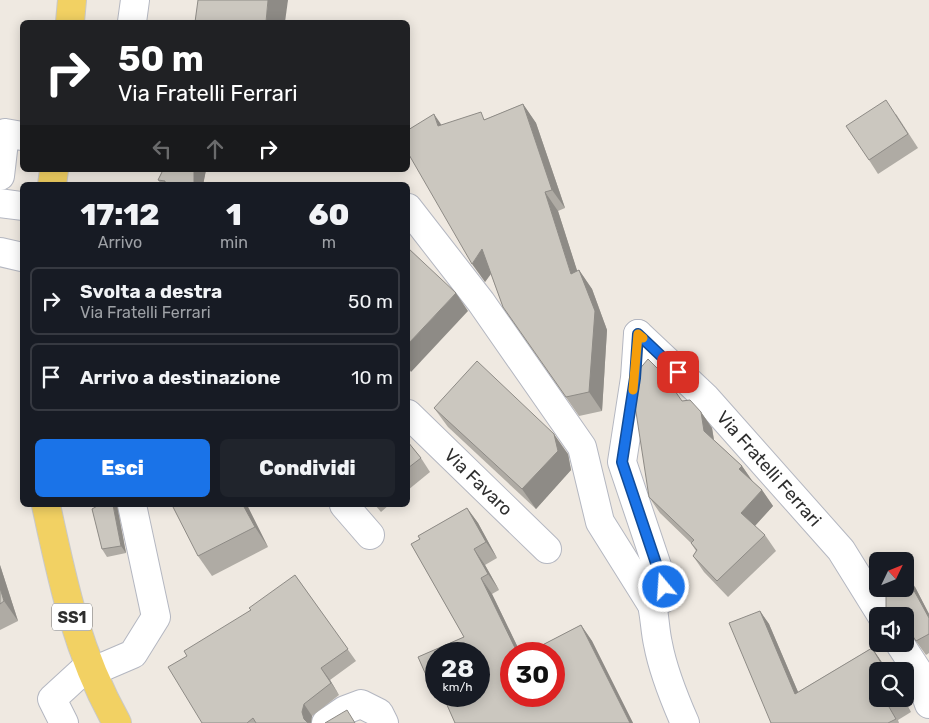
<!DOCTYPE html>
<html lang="it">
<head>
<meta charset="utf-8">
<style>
  body { margin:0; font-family:Rubik,sans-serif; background:#20242c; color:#f1f3f6; height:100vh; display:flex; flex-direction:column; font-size:19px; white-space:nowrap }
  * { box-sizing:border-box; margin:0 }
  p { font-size:16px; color:#9ea1a6 }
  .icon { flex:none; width:28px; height:28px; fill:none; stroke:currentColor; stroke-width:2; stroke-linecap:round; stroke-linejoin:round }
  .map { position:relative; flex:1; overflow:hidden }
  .details { position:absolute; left:20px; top:182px; width:390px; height:325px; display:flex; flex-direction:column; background:#171b24; border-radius:8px; box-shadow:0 2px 12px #0003 }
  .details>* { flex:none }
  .guide { position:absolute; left:20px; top:20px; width:390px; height:152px; border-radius:8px; box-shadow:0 2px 12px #0003; background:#202124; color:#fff; overflow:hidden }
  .needle { width:32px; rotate:47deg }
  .controls { position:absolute; left:869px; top:552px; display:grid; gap:10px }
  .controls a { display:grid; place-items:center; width:45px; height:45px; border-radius:8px; background:#171b24; box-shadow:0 2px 12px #0003; font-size:25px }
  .speed { position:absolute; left:425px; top:642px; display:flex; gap:10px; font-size:25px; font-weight:700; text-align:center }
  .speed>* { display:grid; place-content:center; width:65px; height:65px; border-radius:50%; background:#171b24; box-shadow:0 2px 12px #0003; line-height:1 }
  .speed small { font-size:12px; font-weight:400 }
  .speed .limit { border:8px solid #d22; background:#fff; color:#111 }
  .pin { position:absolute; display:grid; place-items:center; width:42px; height:42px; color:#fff; margin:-21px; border-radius:10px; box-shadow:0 2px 8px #0006 }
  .me { position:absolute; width:55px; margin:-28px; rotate:342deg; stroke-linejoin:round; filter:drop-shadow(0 0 4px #0008) }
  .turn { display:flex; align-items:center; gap:18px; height:105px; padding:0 15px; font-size:22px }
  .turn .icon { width:65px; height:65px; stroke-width:2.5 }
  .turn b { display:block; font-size:35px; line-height:42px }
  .lanes { display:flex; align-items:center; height:48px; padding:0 15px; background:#0003; justify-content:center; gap:25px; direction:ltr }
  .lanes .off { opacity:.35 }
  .eta { display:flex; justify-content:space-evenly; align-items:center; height:85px; text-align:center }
  .eta b { font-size:30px; font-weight:800; line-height:35px }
  .button { display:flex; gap:10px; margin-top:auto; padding:10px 15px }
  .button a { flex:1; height:58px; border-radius:8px; background:#1a73e8; color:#fff; font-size:20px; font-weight:800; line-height:58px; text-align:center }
  .button a+a { background:#20242c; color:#f1f3f6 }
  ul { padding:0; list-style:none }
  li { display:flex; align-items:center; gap:15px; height:68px; margin:0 10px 8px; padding:0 5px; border:2px solid #363941; border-radius:8px }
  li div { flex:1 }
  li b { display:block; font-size:19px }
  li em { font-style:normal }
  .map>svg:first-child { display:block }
</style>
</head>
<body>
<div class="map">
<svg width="929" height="723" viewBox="0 0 929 723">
  <rect width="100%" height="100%" fill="#efe9e1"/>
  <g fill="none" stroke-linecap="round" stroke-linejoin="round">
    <g stroke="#b4b7c1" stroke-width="30">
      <g id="street">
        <path d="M0,176L5,133L22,136"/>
        <path d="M0,203L22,206"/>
        <path d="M408,208L481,302L582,447L600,522L652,605C655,618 655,631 658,644C663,671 674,698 685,723"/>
        <path d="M0,252L22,257"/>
        <path id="s1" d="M638,334L706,398L841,550L882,616"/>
        <path d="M638,334L635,378L622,462L664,587V598L652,605"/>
        <path id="s2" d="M408,414L547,549"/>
        <path d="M344,505L370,535"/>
        <path d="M900,644L917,670L929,704"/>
        <path d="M91,672L133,654L156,617L132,505"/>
        <path d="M64,723L52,699L88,666"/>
        <path d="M326,723L345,710L361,704L379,713L384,723"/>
      </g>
    </g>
    <g stroke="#b4b7c1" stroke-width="30">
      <path id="secondary" d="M132,22L135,0"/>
    </g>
    <g stroke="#c9c9c9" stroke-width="30">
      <g id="primary">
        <path d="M70,22L72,0"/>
        <path d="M52,185L54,170"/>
        <path d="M46,505C63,584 77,652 117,723"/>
      </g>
    </g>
    <use href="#street" stroke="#fff" stroke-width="28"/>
    <use href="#secondary" stroke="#fff" stroke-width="28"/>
    <use href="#primary" stroke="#f2d163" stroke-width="28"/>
  </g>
  <g fill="#afaba4">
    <path d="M523,104L536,123L565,208L558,211L577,271L579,270L592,289L607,330L602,411L579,416L503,307L491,274L485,282L442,125L486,119Z"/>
    <path d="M896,114L918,148L878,174L869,160Z"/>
    <path d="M163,170H206L203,185H162L158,180Z"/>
    <path d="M682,401L701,412L712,428L714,440L742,466L753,482L762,490L773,506L755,526L765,535L776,551L728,597L704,572L693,556L696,551L691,543L660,513L649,497Z"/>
    <path d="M434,408L568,454L571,470L536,509L448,427Z"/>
    <path d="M408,442L421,458L430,472L408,490Z"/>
    <path d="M247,505L268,547L212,576L198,556Z"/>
    <path d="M375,505H389L381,512Z"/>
    <path d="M117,506L126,553L107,557L102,549Z"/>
    <path d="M467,508L478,523L497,558L485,565L499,590L492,594L521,654H511V696H554V654H525L581,625L592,641L633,723H455L444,698L441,699L439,696H479V654H436V692L430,684L418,657L464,637L411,544L420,539L418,536Z"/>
    <path d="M0,565L18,621L0,630Z"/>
    <path d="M295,575L356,661L330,680L339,695L312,716L311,723H202L187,656L251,610Z"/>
    <path d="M915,587L929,614V653L926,655L911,634L907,630H905V616H891L890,614Z"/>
    <path d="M760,611L769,624L798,692L872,648L881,661L911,712L898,720L899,723H771Z"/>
  </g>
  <g fill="#8e8b86">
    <path d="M268,0H288L285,22H266Z"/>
    <path d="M523,104L536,123L565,208L552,190Z"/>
    <path d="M434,114L447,133L438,126Z"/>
    <path d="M194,170H206L203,185H194Z"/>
    <path d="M545,192L558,211L584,292L571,274Z"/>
    <path d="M482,249L495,268L485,282L472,264Z"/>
    <path d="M579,270L592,289L607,330L602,411L589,392Z"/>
    <path d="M456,293L468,311L411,372L408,367V344Z"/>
    <path d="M701,412L712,428L715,447L704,431Z"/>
    <path d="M554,434L568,454L571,470L536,509L522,489Z"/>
    <path d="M742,466L753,482L739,469Z"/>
    <path d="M762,490L773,506L752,529L741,513Z"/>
    <path d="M113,505H116L117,506L126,553L121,546Z"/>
    <path d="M243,505H247L268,547L255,527Z"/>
    <path d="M467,508L478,523L497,558L486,542Z"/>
    <path d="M474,549L485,565L499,590L488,574Z"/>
    <path d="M0,565L18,621L4,601L0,588Z"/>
    <path d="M905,573L915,587L929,614V618Z"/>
    <path d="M481,578L492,594L521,654H518Z"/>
    <path d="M760,611L769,624L804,706L795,694Z"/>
    <path d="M581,625L592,641L633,723H630Z"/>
    <path d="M872,648L881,661L887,671H886Z"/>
    <path d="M321,668L330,680L339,695Z"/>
    <path d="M902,699H903L911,712Z"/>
    <path d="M304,704L312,716L311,723H307L304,719L302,712Z"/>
  </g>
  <g fill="#cbc7bf" stroke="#8e8b86">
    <path d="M198,0H268L266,22H195Z"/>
    <path d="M886,100L908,134L869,160L846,126Z"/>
    <path d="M523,104L552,190L545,192L571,274L579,270L595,311L589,392L566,397L503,307L482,249L472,264L408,153V130L434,114L438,126L481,112L484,120Z"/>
    <path d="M163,170H194V185H165V181L158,180Z"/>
    <path d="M408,248L456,293L408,344Z"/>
    <path d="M648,359L663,374L682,401L690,400L701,412L704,431L742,466L739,469L762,490L741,513L765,535L717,581L693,556L697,550L691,543L694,540L649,497L634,399L638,371Z"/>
    <path d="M477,361L554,434L558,451L522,489L434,408Z"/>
    <path d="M408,442L421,458L408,468Z"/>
    <path d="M99,505H113L121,546L102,549L92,509Z"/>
    <path d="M172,505H243L255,527L198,556Z"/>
    <path d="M467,508L486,542L474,549L488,574L481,578L518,654H511V696H554V654H525L581,625L630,723H455L443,696H479V654H436V681L430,684L418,657L464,637L411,544L420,539L418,536Z"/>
    <path d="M905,574L929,618V634L916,641L905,624V616H897L890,614L886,608V594L882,589H905Z"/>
    <path d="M295,575L348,649L321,668L331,683L304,704L302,712L304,719L308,723H256L253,718L247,723H202L168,667L187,656L184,651L251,610L249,608Z"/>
    <path d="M0,588L4,601L0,604Z"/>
    <path d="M760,611L795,694L872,648L886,671H878V699H902V700L889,707L896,719L888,723H771L729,623Z"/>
    <path d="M347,710L355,723H325Z"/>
  </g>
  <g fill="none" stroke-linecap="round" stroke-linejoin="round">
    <g stroke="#114b97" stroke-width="12">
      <path id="route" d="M664,587L622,462L635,378L638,334L678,372"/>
    </g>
    <use href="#route" stroke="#1a73e8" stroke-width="9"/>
    <path stroke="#f59e0b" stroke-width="9" d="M633,390L638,334L643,338"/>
  </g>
  <g text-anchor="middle" stroke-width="4.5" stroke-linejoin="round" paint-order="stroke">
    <rect fill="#fff" stroke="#6d6d6d" stroke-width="1" x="52" y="603.5" width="40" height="27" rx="4"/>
    <g font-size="16" font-weight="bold" fill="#2e2e2e">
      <text x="72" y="623">SS1</text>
    </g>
    <g font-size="18" fill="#2e2e2e" stroke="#fff">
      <text dy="6" stroke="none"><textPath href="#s1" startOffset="188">Via Fratelli Ferrari</textPath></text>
      <text dy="6" stroke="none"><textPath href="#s2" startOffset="98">Via Favaro</textPath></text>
    </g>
  </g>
</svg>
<div class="controls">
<a><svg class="needle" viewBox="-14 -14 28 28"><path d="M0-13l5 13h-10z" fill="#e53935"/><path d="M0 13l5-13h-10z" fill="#9ea1a6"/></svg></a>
<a><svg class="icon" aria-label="sound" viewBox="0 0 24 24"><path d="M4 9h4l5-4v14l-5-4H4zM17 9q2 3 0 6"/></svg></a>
<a><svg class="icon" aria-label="search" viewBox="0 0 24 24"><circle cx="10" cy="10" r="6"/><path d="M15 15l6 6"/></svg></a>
</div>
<div class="speed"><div>28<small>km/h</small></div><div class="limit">30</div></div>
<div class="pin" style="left:678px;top:372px;background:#d93025"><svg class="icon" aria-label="arrive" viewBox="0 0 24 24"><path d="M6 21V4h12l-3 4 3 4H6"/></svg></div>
<svg class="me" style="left:664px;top:587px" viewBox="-20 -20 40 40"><circle r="17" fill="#1a73e8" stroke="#fff" stroke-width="3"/><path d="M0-11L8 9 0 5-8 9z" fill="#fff"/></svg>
<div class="guide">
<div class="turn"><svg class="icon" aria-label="right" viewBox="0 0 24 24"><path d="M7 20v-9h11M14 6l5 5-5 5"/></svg><div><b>50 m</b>Via Fratelli Ferrari</div></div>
<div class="lanes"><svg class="icon off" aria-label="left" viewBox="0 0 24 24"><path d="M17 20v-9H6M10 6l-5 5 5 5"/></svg><svg class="icon off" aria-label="ahead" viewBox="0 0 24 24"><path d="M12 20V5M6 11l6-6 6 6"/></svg><svg class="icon" aria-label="right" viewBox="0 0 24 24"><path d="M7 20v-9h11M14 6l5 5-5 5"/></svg></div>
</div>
<section class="details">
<div class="eta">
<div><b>17:12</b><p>Arrivo</p></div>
<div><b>1</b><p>min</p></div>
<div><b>60</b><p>m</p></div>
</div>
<ul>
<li><svg class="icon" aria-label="right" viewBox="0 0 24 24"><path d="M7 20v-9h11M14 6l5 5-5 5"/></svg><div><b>Svolta a destra</b><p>Via Fratelli Ferrari</p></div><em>50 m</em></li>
<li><svg class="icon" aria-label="arrive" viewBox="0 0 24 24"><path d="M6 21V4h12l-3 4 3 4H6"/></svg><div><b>Arrivo a destinazione</b></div><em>10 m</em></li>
</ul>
<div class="button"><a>Esci</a><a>Condividi</a></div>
</section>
</div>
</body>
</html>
